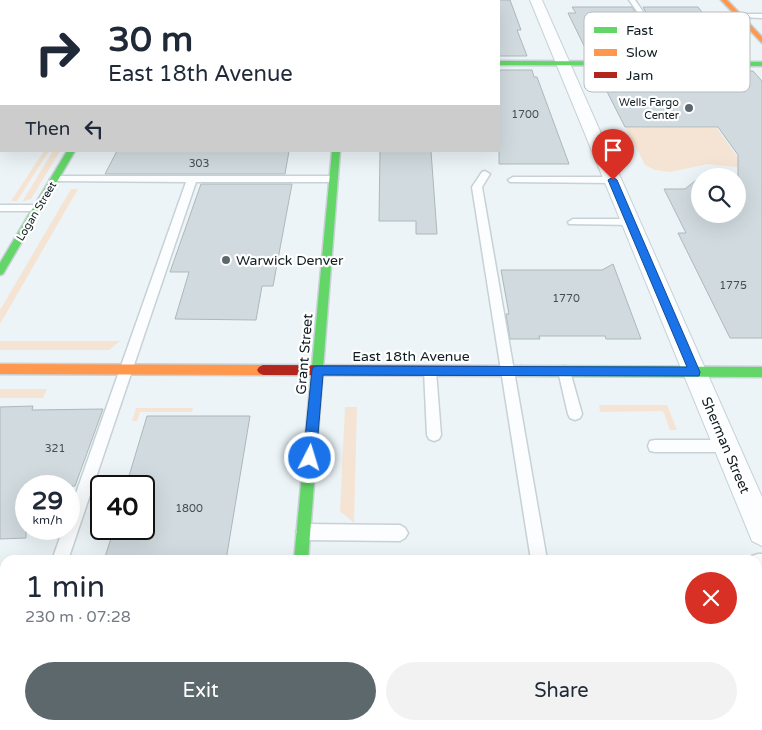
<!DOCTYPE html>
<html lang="en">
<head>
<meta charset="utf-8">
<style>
  body { margin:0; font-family:"Varela Round",sans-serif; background:#f2f2f3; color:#1f2937; height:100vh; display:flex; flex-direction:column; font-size:19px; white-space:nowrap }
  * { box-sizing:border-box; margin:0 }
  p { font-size:16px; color:#747a83 }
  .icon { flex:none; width:28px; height:28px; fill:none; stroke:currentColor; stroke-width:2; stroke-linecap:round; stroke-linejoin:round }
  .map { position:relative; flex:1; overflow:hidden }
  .drawer { position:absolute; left:0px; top:555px; width:762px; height:175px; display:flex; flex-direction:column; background:#fff; border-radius:15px 15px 0 0; box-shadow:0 5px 20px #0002 }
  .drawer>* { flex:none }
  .banner { position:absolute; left:0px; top:0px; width:500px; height:152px; box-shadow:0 5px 20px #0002; background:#fff; color:#1f2937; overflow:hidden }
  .buttons { position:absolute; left:691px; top:168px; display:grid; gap:10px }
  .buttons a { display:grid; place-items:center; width:55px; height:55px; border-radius:50%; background:#fff; box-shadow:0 5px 20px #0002; font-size:25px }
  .speed { position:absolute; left:15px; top:475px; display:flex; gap:10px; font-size:25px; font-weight:700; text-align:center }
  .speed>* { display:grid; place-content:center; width:65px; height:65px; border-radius:50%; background:#fff; box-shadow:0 5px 20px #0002; line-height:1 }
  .speed small { font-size:12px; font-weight:400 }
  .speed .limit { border:2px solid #111; border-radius:8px; background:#fff; color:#111 }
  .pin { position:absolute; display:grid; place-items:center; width:42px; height:42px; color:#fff; margin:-51px -21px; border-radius:50% 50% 50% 0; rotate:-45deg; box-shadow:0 0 5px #0007 }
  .pin .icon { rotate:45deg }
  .me { position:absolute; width:55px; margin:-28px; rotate:5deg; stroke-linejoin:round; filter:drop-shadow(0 0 4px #0008) }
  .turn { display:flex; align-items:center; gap:18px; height:105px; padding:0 25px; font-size:22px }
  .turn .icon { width:65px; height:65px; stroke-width:2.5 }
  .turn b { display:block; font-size:35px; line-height:42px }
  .then { display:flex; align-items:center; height:48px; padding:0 25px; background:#0003; gap:10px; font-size:19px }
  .round { display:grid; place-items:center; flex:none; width:52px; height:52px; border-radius:26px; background:#f2f2f3 }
  .summary { display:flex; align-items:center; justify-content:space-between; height:85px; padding:0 25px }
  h1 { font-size:30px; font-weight:600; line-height:38px }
  .button { display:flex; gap:10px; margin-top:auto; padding:10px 25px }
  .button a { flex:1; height:58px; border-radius:30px; background:#5d686d; color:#fff; font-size:20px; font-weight:600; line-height:58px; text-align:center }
  .button a+a { background:#f2f2f3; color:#1f2937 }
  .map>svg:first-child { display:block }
</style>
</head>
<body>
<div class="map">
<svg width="762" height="730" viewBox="0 0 762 730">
  <rect width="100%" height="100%" fill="#ecf4f7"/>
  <g fill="#f5e4d3">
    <path d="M626,128H717L745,168L708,164L670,172L655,170L645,165Z"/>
    <path d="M44,151H49L17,201H11Z"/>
    <path d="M53,151H60L31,199L22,202Z"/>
    <path d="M71,189H78L0,324V310Z"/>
    <path d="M0,341H120L109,350H0Z"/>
    <path d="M0,389H47L43,398H0Z"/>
    <path d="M599,405H667L677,430H670L663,411L600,412Z"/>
    <path d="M345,407H357L354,523L340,511Z"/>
    <path d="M136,408H193L192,412H140L137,421H132Z"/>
  </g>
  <g fill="#d1dbdf" stroke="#adb8bc">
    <path d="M499,0H510L521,30H517L527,56H499Z"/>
    <path d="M572,7H632L639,18L645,19L648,16L643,7H698L705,16H716L743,47H733L742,57H676L652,24L647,25L645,28L664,57L589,56L568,13H576Z"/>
    <path d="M499,70H532L534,77H537L569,164H499Z"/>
    <path d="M596,70L753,71L762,81V338H730L678,233H686L664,189H685L700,177V214H738V155L718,127H625Z"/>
    <path d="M117,151H289L285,174H105Z"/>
    <path d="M380,151H431L437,234H416V221H379Z"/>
    <path d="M201,184H292L273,286H262L256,320L175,319L189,272H170Z"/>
    <path d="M613,264L641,339H606L605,336H539L540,339H510L506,314H509L501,270H602Z"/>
    <path d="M33,406L32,410L103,409L75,486H26V538L0,539V407Z"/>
    <path d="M147,416H250L226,560H104L114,529H144V486H126Z"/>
  </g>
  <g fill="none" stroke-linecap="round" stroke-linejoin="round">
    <g stroke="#c7d1d6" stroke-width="3">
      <g id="lane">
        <path d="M629,0H635L646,16L645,17H641Z"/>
        <path d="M739,14H762V18L737,17V15Z"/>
        <path d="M648,26H652L679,64L678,66H672L647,27Z"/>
        <path d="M485,171L490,174L482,187L547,560H531L472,187L482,172Z"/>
        <path d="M55,176H333L338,179L333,182H196L68,560H52L63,529H69V513L186,182L52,181L50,179Z"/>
        <path d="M513,177H613L618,180L613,183L510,182L508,180Z"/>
        <path d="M0,205H37L42,208L37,211H0Z"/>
        <path d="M573,219H631L636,222L631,225L569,224L568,222Z"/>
        <path d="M430,366L434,367L436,371L441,435L439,439L434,441L429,439L427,435L424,371L426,367Z"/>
        <path d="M564,366L568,367L570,371L582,414L580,418L575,420L570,418L568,414L558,371L560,367Z"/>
        <path d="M655,440H726L731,441L733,446L731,451L726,452H655L650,451L648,446L650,441Z"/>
        <path d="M304,524L400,525L405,528L408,533L405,538L400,541L304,540L299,537L296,532L299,527Z"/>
        <path d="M758,554H762V570H758V560H751L752,556Z"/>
        <path d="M5,709V725H12L10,730H0V711Z"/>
        <path d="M557,725H575L576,730H558Z"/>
      </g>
    </g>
    <g stroke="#c7d1d6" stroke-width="2">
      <path id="street" d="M530,0H542L762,497V546L752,541Z"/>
    </g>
    <g stroke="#c7d1d6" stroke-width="3">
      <g id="fast">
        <rect x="158" y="0" width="6" height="1"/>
        <rect x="345" y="0" width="6" height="1"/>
        <rect x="0" y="61" width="1" height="4"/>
        <path d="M499,61L762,62V66L499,65Z"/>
        <path d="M67,151H75L3,274L0,275V263Z"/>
        <path d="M332,151H340L308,560H294Z"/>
        <path d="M521,366L762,367V377L521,376L517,374L515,371L517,368Z"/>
        <rect x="279" y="725" width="16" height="5"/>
      </g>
    </g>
    <g stroke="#c7d1d6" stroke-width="3">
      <g id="slow">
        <path d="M721,0H727L762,37V43Z"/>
        <path d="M0,364L263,365L267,367L269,370L267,373L263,375L0,374Z"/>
      </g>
    </g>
    <g stroke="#c7d1d6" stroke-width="3">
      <path id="jam" d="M263,365L521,366L525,368L527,371L525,374L521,376L263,375L259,373L257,370L259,367Z"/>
    </g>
    <use href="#lane" fill="#fcfdfe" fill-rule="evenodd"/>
    <use href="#street" fill="#fcfdfe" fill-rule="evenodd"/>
    <use href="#fast" fill="#63d668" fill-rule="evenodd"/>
    <use href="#slow" fill="#ff974d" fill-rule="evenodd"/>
    <use href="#jam" fill="#b3261e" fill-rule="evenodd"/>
  </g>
  <path fill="#1a73e8" stroke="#114b97" d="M613,177L617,180L700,372L699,376L323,375L316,458L314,462L310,464L305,462L303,458L312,370L313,367L317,366L687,367L608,180Z"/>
  <g fill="#5d686d" stroke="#fff" stroke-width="2">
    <circle cx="689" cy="108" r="5"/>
    <circle cx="226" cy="260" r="5"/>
  </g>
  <g text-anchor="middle" stroke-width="4.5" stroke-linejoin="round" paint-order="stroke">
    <g font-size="11" fill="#101d22" stroke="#fff" text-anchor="end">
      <text x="679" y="106">Wells Fargo<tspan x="679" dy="13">Center</tspan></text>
    </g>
    <g font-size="11" fill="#414e52">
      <text x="525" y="118">1700</text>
      <text x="199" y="167">303</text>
      <text x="733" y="289">1775</text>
      <text x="566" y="302">1770</text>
      <text x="55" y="452">321</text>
      <text x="189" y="512">1800</text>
    </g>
    <g font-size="11" fill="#101d22" stroke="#fff">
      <text transform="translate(36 211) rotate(-59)" y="4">Logan Street</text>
    </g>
    <g font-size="14" fill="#101d22" stroke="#fff" text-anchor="start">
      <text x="236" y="265">Warwick Denver</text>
    </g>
    <g font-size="14" fill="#101d22" stroke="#fff">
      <text transform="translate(304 354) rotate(-85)" y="5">Grant Street</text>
      <text x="411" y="361">East 18th Avenue</text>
      <text transform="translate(726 445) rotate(67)" y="5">Sherman Street</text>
    </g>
  </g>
  <rect x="584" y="12" width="166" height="80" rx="8" fill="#fff" stroke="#b7bbbd" stroke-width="1"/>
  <rect x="594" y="27" width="23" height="6" fill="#63d668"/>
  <rect x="594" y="49" width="23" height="7" fill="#ff974d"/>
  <rect x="594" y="72" width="23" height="6" fill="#b3261e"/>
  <g font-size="14" fill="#101d22">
    <text x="626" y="35">Fast</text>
    <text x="626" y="57">Slow</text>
    <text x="626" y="80">Jam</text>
  </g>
</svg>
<div class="buttons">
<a><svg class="icon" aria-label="search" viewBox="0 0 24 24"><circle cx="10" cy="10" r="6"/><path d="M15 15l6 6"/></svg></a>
</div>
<div class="speed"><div>29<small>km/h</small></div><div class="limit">40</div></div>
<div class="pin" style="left:613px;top:180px;background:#d93025"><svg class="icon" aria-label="arrive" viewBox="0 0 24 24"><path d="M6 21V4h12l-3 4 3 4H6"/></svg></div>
<svg class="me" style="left:310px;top:458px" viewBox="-20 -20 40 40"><circle r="17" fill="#1a73e8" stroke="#fff" stroke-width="3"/><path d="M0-11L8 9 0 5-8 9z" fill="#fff"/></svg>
<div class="banner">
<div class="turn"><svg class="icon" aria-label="right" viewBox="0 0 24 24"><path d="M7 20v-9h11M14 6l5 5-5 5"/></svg><div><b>30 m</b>East 18th Avenue</div></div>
<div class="then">Then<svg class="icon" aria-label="left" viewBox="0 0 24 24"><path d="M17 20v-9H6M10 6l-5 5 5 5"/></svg></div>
</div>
<section class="drawer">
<div class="summary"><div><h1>1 min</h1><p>230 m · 07:28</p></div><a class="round" style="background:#d93025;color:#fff"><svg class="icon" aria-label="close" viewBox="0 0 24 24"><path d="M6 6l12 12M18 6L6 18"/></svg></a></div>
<div class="button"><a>Exit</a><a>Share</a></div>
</section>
</div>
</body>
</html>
